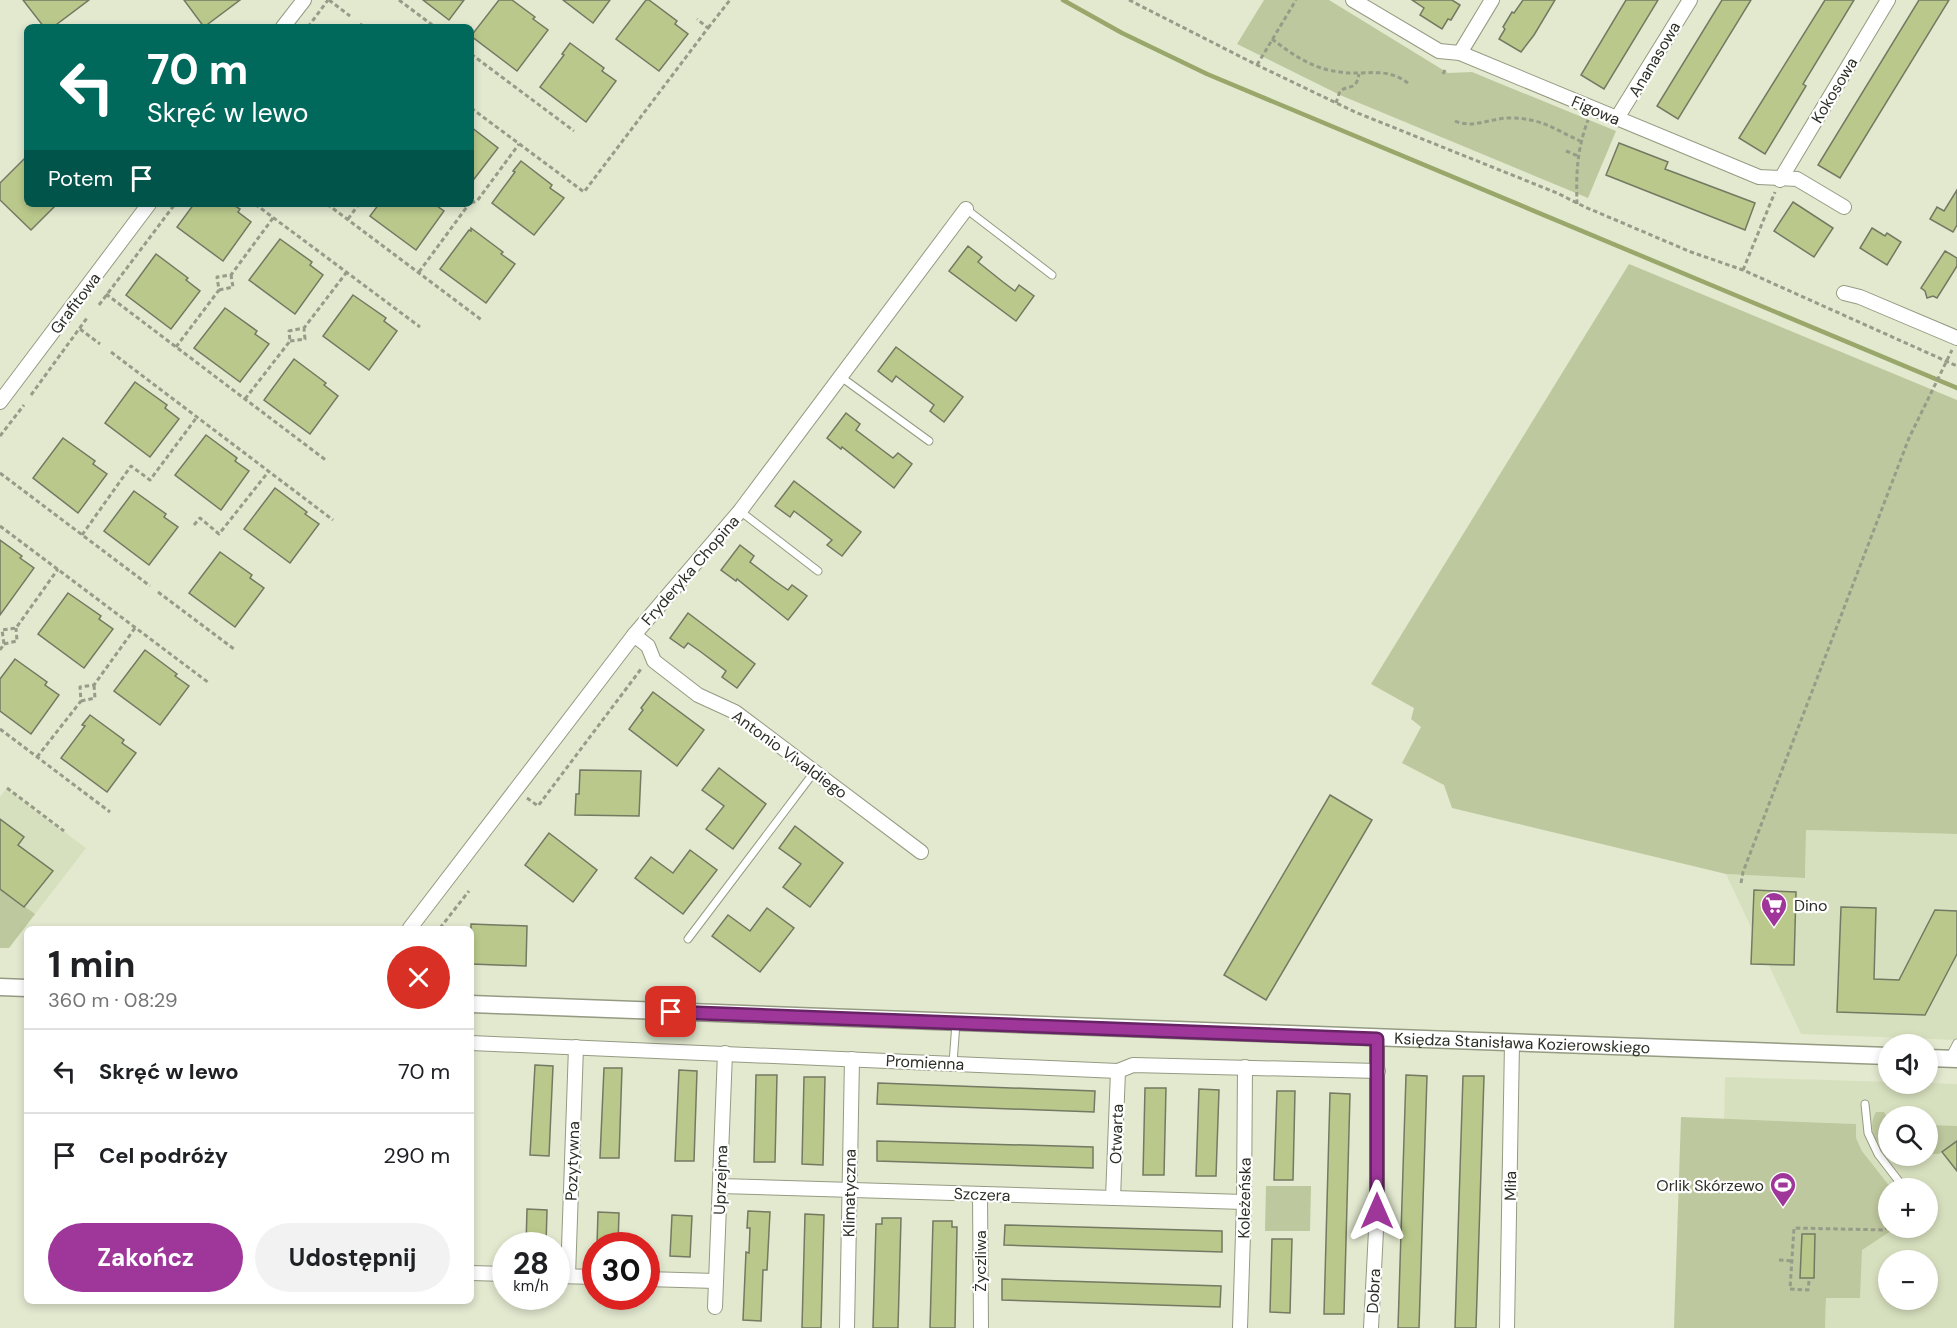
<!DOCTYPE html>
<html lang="pl">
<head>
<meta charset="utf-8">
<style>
  body { margin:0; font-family:"DM Sans",sans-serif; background:#f2f2f2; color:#202124; height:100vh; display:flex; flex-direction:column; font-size:22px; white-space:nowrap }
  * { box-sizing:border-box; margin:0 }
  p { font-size:20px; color:#757577 }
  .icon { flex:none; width:33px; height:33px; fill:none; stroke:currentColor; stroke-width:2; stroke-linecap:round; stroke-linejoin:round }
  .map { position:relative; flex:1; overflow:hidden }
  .side { position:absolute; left:24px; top:926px; width:450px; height:378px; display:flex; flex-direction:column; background:#fff; border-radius:9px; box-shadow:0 3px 9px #0003 }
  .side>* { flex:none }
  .hud { position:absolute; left:24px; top:24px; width:450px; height:183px; border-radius:9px; box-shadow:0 3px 9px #0003; background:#00695c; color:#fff; overflow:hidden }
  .fabs { position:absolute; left:1878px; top:1034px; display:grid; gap:12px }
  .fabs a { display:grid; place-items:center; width:60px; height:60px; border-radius:50%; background:#fff; box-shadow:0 3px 9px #0003; font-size:30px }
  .speed { position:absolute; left:492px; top:1232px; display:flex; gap:12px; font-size:30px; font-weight:700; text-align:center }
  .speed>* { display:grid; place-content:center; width:78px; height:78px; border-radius:50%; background:#fff; box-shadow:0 3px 9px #0003; line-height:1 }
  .speed small { font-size:15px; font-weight:400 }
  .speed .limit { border:9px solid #d22; background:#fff; color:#111 }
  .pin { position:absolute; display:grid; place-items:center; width:51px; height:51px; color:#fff; margin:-26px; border-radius:12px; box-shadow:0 3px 9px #0006 }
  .me { position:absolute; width:66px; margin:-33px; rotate:0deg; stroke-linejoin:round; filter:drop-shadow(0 0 4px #0008) }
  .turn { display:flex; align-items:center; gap:21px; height:126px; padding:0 24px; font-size:27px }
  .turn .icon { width:78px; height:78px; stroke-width:2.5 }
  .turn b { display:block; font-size:42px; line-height:51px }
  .then { display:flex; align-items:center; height:57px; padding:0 24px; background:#0003; gap:12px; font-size:22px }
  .round { display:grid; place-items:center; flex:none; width:63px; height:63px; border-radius:32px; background:#f2f2f2 }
  .headline { display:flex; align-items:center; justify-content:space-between; height:102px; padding:0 24px }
  h1 { font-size:36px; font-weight:700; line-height:45px }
  .primary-button { display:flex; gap:12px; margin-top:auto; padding:12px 24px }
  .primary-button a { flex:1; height:69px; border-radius:36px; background:#9f379b; color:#fff; font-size:24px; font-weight:700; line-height:69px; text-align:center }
  .primary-button a+a { background:#f2f2f2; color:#202124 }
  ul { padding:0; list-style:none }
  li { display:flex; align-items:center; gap:18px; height:84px; padding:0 24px; border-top:2px solid #e0e0e0 }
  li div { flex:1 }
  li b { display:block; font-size:22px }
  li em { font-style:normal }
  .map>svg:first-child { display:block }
</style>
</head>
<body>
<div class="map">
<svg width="1957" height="1328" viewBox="0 0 1957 1328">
  <rect width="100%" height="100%" fill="#e2e9cf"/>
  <g fill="#d7e0be" fill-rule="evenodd">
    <path d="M6,789L86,848L22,931L0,922V797Z"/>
    <path d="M1806,830L1957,834V1040L1801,1034L1726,874L1805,878Z"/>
    <path d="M1725,1077L1957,1084V1328H1825L1826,1297L1860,1298L1861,1250L1897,1227H1928V1188H1891L1862,1151L1856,1138V1124L1724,1119ZM1888,1116H1928V1155H1888ZM1888,1260H1928V1299H1888Z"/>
  </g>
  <g fill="#bdc89e">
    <path d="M1264,0H1329L1448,73L1472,72L1616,131L1588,198L1340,95L1237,44Z"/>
    <path d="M1629,264L1957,400V834L1806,830L1805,878L1726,874L1452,808L1444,785L1402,763L1421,727L1411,719L1414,708L1371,684Z"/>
    <path d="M0,889L35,914L9,948H0Z"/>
    <path d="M1876,1112H1884L1887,1117V1123H1888V1151C1875,1144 1867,1127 1876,1112Z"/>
    <path d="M1681,1117L1856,1124V1138L1862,1151L1891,1188H1888V1227H1897L1862,1250L1860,1298H1826L1825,1328H1674Z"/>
    <path d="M1928,1125L1957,1126V1151L1952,1144L1939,1154H1928Z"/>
    <path d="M1266,1186H1311L1310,1231H1265Z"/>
  </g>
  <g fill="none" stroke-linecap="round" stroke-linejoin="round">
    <path stroke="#99a76b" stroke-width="4.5" d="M1063,0L1122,33L1207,74L1957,388"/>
  </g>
  <g fill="#bac98b" stroke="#737962" stroke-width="1.5">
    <path d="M23,0H89L53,27H44Z"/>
    <path d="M184,0H240L204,27Z"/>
    <path d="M423,0H464L449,20Z"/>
    <path d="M499,0H512L535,17L533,19L548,30L517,71L471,36Z"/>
    <path d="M563,0H610L593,23Z"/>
    <path d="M646,0H649L677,21L675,24L688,34L659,71L616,39Z"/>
    <path d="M1412,0H1452L1460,5L1451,20L1448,19L1442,29L1420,15L1424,8Z"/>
    <path d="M1523,0H1555L1534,35L1521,52L1499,39L1505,29L1503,27L1512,12L1514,13Z"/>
    <path d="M1626,0H1658L1604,89L1581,75Z"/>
    <path d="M1722,0H1751L1678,119L1657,106Z"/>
    <path d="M1825,0H1854L1803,84L1806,86L1765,154L1739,138Z"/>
    <path d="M1919,0H1949L1840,178L1818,165Z"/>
    <path d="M570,43L604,68L602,71L616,81L586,122L540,87L564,55L562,54Z"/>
    <path d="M471,127L498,148L471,183Z"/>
    <path d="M1619,143L1668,162L1665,169L1755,203L1745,230L1606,175Z"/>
    <path d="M27,156V204H57L31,230L0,200V183Z"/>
    <path d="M521,161L552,185L550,188L564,198L534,235L492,203L515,172L513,171Z"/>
    <path d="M1957,190V225L1953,232L1930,219L1937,207L1944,211Z"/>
    <path d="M1793,202L1833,228L1814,257L1774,231Z"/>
    <path d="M194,204H232L240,209L238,212L251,222L223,261L177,227Z"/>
    <path d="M379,204H434L444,211L416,250L370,216Z"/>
    <path d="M471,228L503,252L501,254L515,264L486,303L440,269L469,230L471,231Z"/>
    <path d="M1872,228L1885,236L1887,233L1901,242L1887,265L1860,248Z"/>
    <path d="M280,239L312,262L310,265L323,275L295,314L249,280Z"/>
    <path d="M968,246L982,257L978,262L1003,282L1015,291L1019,285L1034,296L1016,321L949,271Z"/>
    <path d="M1945,251L1957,258V266L1937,298L1933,296L1927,298L1925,291L1921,288Z"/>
    <path d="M156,254L188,278L186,280L200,291L171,329L126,295Z"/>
    <path d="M353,295L386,318L384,321L397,331L369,370L323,336Z"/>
    <path d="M225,308L257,331L255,334L269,344L240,382L194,348Z"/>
    <path d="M896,347L963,397L944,422L930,411L934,405L909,386L896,376L892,382L878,371Z"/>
    <path d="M294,359L326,383L324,385L338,396L310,434L264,400Z"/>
    <path d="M135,382L167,405L165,408L179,419L150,457L105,423Z"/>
    <path d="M846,413L860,424L856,430L881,449L893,458L898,453L912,464L894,488L842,447L841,449L827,438Z"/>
    <path d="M206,435L237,458L235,461L249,471L221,510L175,475Z"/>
    <path d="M63,438L95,461L93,464L107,474L78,513L33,478Z"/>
    <path d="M794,481L861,532L842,556L827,545L832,540L819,530L794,511L790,517L775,506Z"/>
    <path d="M275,488L307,512L305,514L319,524L290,563L244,529Z"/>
    <path d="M134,491L166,514L164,517L178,527L149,565L104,531Z"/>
    <path d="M0,540L22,556L20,558L34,568L0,615Z"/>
    <path d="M740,545L754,556L750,562L775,581L788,590L792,585L807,596L788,620L737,579L736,581L721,570Z"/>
    <path d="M220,552L252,575L250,578L264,588L235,627L189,593Z"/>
    <path d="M68,593L101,616L99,619L113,629L84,668L38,634Z"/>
    <path d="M688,613L755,664L737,688L722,677L726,671L701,652L688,643L684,648L670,638Z"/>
    <path d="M145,650L177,674L175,676L189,686L160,725L114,691Z"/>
    <path d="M15,659L47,682L45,685L59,695L31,734L0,711V679Z"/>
    <path d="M653,692L704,730L677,766L629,729L643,710L641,708Z"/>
    <path d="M90,715L124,740L122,743L136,753L107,792L61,758L85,726L82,725Z"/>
    <path d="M719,768L766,804L733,849L706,829L724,806L702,790Z"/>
    <path d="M580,770L641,771L639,816L575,815L576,794H579Z"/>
    <path d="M1330,795L1372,820L1266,1000L1224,975Z"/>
    <path d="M0,819L24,837L18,845L53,871L24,907L0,889Z"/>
    <path d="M795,826L843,863L810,907L783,887L801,864L779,848Z"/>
    <path d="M549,833L597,870L573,902L525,865Z"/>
    <path d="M690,850L717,870L683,914L635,878L651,857L673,873Z"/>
    <path d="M1754,890L1796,892L1794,965L1751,964Z"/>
    <path d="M1841,907L1876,908L1874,979L1899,980L1935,910L1957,911V954L1925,1015L1837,1012Z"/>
    <path d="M767,908L794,928L760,972L712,936L728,915L750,931Z"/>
    <path d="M471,924L527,926L526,966L471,964Z"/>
    <path d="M535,1065L553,1066L549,1156L530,1155Z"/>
    <path d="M604,1068H622L619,1158H600Z"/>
    <path d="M679,1070L697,1071L694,1161H675Z"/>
    <path d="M756,1075H777L775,1162H754Z"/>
    <path d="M1406,1075L1427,1076L1419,1328H1398Z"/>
    <path d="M1463,1076H1484L1476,1328H1455Z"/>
    <path d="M804,1077H825L823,1165L802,1164Z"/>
    <path d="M878,1083L1095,1091L1094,1112L877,1104Z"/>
    <path d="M1145,1088H1166L1164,1175H1143Z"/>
    <path d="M1199,1089L1219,1090L1216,1176H1196Z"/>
    <path d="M1277,1091H1295L1293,1180H1274Z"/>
    <path d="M1330,1093L1350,1094L1344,1314H1324Z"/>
    <path d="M877,1141L1093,1147V1168L877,1161Z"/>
    <path d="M1957,1141V1171L1942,1152Z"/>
    <path d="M527,1209L547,1210L546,1245H526Z"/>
    <path d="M748,1211L770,1212L767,1270H763L761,1321L743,1320L746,1252L749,1253L750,1228H747Z"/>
    <path d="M598,1212L619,1213L618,1245H597Z"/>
    <path d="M805,1214L824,1215L821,1328H802Z"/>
    <path d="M672,1215L692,1216L690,1257L670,1256Z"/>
    <path d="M882,1218H901L898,1328H873L876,1224H882Z"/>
    <path d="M933,1221H952V1227H957L955,1328H930Z"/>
    <path d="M1005,1225L1222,1231V1252L1004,1245Z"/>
    <path d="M1802,1234H1815L1814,1278H1800Z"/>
    <path d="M1272,1239H1292L1290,1313L1270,1312Z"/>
    <path d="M1002,1279L1221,1286L1220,1307L1002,1300Z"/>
  </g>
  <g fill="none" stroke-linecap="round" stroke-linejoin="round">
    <g stroke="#949b82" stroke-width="9">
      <g id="service">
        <path d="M966,209L1052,275"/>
        <path d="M841,377L929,441"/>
        <path d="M740,511L818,571"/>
        <path d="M688,939L815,771"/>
        <path d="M1949,1058L1957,1043"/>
        <path d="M953,1063L956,1023"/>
        <path d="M1865,1104L1868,1133L1878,1154L1904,1188"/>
      </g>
    </g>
    <g stroke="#949b82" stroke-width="16">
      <g id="minor">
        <path d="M1353,0L1439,51L1460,53L1759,177L1797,179L1844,207"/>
        <path d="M283,27L304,0"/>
        <path d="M1460,53L1492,0"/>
        <path d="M1617,118L1690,0"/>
        <path d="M1780,180L1888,0"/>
        <path d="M1844,293L1860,297L1957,338"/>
        <path d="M0,402L149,204"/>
        <path d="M634,635L648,646L654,661L698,695L735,712L921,852"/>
        <path d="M410,928L634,635L740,511L966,209"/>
        <path d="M471,1043L1118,1071L1133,1065L1378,1071"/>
        <path d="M720,1186L1244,1202"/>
        <path d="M980,1194L981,1328"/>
        <path d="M1113,1198L1118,1071"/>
        <path d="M471,1273L506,1274"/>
        <path d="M556,1276L596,1277"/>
        <path d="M568,1276L576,1047"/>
        <path d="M646,1279L716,1281"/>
        <path d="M715,1307L725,1053"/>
        <path d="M847,1328L852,1059"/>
        <path d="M1240,1328L1244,1202L1245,1067"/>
        <path d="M1371,1328L1377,1211V1039"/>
        <path d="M1507,1328L1512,1043"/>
      </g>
    </g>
    <g stroke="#949b82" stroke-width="19">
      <g id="tertiary">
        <path d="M0,987L27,988"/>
        <path id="s1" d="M471,1004L1888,1056"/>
        <path d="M1928,1058L1957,1059"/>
      </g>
    </g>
    <g stroke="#979c89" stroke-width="3" stroke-dasharray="4.5 3" stroke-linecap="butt">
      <path d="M329,0L350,16"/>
      <path d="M399,0L435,27"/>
      <path d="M1129,0L1257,65L1355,112L1557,193L1585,207L1691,252L1743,270L1957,366"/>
      <path d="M360,24L365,27"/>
      <path d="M308,27L328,0"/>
      <path d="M708,28L730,0"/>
      <path d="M1272,39C1293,55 1313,69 1340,72C1366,76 1385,66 1408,83"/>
      <path d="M471,54L574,131"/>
      <path d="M1257,65L1296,0"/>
      <path d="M1443,74L1446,68"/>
      <path d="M1336,103L1340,91C1350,84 1356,91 1359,74"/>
      <path d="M471,108L584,192L708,28L697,19"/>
      <path d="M1455,121C1473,129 1490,118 1510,118C1541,118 1554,129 1580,141"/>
      <path d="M1566,151L1578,156"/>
      <path d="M471,203L477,201L519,144"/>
      <path d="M255,204L420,327"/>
      <path d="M327,204L483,321"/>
      <path d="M1577,204C1576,172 1577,150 1588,120"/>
      <path d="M348,219L359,204"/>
      <path d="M1743,270L1775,192"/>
      <path d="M419,272L469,204"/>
      <path d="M219,290L233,287L231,275"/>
      <path d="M106,294L327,461"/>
      <path d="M99,305L175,204"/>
      <path d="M80,329L100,344"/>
      <path d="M290,341L305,339L304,329"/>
      <path d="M176,347L219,290L217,277L231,275L273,218"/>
      <path d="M111,352L333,520"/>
      <path d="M31,395L87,318"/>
      <path d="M245,399L290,341L289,331L304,328L346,273"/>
      <path d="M0,436L24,405"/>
      <path d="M0,473L150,586"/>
      <path d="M194,525L200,518L219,534L269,471"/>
      <path d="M0,526L209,683"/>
      <path d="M82,535L131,466L150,480L197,417"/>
      <path d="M158,592L234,649"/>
      <path d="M4,644L17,641L16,628"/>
      <path d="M0,650L4,644L2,630L16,628L58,569"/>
      <path d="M81,701L95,698L94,685"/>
      <path d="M0,729L110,812"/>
      <path d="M37,757L81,701L80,687L94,685L135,628"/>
      <path d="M7,788L64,831"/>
      <path d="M527,798L538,806L641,669"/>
      <path d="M1741,883L1743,872L1909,438L1952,350"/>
      <path d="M440,928L469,891"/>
      <path d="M471,1026L472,1018"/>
      <path d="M1779,1260L1792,1261"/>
      <path d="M1809,1281L1808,1290L1790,1289L1794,1228L1885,1230L1888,1227"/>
    </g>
    <use href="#service" stroke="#fff" stroke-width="7"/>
    <use href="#minor" stroke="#fff" stroke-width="14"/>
    <use href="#tertiary" stroke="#fff" stroke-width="16"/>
  </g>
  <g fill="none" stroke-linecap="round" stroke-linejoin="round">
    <g stroke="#672465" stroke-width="15">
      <path id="route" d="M671,1012L1377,1039V1211"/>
    </g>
    <use href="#route" stroke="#9f379b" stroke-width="10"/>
  </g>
  <defs>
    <g id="supermarket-pin" transform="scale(1.35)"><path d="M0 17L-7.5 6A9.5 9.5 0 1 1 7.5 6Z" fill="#9f379b" stroke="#fff"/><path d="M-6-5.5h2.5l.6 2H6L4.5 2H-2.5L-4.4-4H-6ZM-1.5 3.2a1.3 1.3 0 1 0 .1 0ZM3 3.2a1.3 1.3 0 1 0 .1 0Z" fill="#fff"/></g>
    <g id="stadium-pin" transform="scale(1.35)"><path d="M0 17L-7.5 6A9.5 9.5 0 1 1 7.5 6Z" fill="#9f379b" stroke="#fff"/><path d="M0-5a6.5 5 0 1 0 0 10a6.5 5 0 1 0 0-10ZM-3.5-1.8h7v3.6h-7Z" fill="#fff"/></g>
  </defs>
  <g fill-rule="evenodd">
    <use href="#supermarket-pin" x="1774" y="905"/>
    <use href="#stadium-pin" x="1783" y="1185"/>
  </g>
  <g text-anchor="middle" stroke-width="4.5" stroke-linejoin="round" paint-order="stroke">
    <g font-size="16" fill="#2c2f25" stroke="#fff">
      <text transform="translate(1654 59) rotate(-59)" y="6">Ananasowa</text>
      <text transform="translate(1834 90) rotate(-59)" y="6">Kokosowa</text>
      <text transform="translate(1596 110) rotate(23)" y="6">Figowa</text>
      <text transform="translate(75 303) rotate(-53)" y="6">Grafitowa</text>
      <text transform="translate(690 570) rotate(-49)" y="6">Fryderyka Chopina</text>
      <text transform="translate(790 754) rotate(36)" y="6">Antonio Vivaldiego</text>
      <text dy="6" stroke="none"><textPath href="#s1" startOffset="1052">Księdza Stanisława Kozierowskiego</textPath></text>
      <text transform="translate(925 1062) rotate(3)" y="6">Promienna</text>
      <text transform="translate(1116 1134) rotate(-88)" y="6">Otwarta</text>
      <text transform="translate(572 1161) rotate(-88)" y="6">Pozytywna</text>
      <text transform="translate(720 1180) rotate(-88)" y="6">Uprzejma</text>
      <text transform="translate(1510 1186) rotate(-89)" y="6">Miła</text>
      <text transform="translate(849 1193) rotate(-89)" y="6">Klimatyczna</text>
      <text transform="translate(982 1194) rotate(2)" y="6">Szczera</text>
      <text transform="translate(1244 1198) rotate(-89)" y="6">Koleżeńska</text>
      <text transform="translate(980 1261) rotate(-90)" y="6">Życzliwa</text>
      <text transform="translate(1373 1291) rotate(-87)" y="6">Dobra</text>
    </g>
    <g font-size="16" fill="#2c2f25" stroke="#fff" text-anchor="start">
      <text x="1794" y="911">Dino</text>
      <text x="1764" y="1191" text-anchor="end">Orlik Skórzewo</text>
    </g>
  </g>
</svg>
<div class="fabs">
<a><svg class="icon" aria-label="sound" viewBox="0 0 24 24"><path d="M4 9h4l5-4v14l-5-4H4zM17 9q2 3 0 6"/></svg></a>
<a><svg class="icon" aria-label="search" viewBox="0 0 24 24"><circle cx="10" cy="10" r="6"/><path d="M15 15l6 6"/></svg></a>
<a>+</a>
<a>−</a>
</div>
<div class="speed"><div>28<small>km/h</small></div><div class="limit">30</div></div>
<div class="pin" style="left:671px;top:1012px;background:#d93025"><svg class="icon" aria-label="arrive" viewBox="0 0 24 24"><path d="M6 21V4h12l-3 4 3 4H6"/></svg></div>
<svg class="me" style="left:1377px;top:1211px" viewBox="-20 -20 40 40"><path d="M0-17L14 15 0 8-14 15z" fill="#9f379b" stroke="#fff" stroke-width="4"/></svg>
<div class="hud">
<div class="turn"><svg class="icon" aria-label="left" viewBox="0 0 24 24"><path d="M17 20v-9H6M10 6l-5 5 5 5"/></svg><div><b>70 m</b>Skręć w lewo</div></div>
<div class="then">Potem<svg class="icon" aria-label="arrive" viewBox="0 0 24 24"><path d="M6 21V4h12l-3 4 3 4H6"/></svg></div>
</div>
<section class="side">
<div class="headline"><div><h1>1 min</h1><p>360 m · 08:29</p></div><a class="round" style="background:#d93025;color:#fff"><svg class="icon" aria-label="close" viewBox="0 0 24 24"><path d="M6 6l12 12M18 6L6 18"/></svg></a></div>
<ul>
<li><svg class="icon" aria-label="left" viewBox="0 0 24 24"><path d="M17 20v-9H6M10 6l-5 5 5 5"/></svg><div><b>Skręć w lewo</b></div><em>70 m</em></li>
<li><svg class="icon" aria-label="arrive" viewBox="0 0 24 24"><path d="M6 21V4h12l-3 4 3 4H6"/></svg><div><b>Cel podróży</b></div><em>290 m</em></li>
</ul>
<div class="primary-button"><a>Zakończ</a><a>Udostępnij</a></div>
</section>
</div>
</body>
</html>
